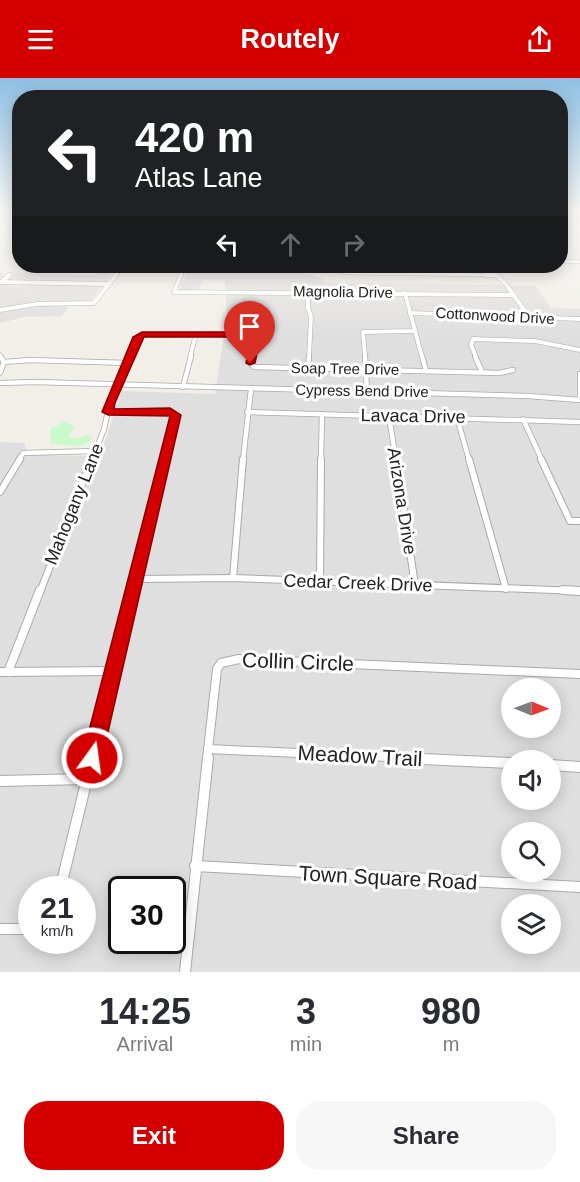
<!DOCTYPE html>
<html lang="en">
<head>
<meta charset="utf-8">
<style>
  body { margin:0; font-family:Helvetica,sans-serif; background:#f7f7f7; color:#2b2b33; height:100vh; display:flex; flex-direction:column; font-size:22px; white-space:nowrap }
  * { box-sizing:border-box; margin:0 }
  p { font-size:20px; color:#7c7c81 }
  .icon { flex:none; width:33px; height:33px; fill:none; stroke:currentColor; stroke-width:2; stroke-linecap:round; stroke-linejoin:round }
  .map { position:relative; height:894px; overflow:hidden }
  .panel { display:flex; flex-direction:column; background:#fff; flex:1 }
  .panel>* { flex:none }
  .hud { position:absolute; left:12px; top:12px; width:556px; height:183px; border-radius:24px; box-shadow:0 3px 15px #0003; background:#202124; color:#fff; overflow:hidden }
  .needle { width:39px; rotate:91deg }
  .buttons { position:absolute; left:501px; top:600px; display:grid; gap:12px }
  .buttons a { display:grid; place-items:center; width:60px; height:60px; border-radius:50%; background:#fff; box-shadow:0 3px 15px #0003; font-size:30px }
  .speed { position:absolute; left:18px; top:798px; display:flex; gap:12px; font-size:30px; font-weight:700; text-align:center }
  .speed>* { display:grid; place-content:center; width:78px; height:78px; border-radius:50%; background:#fff; box-shadow:0 3px 15px #0003; line-height:1 }
  .speed small { font-size:15px; font-weight:400 }
  .speed .limit { border:3px solid #111; border-radius:9px; background:#fff; color:#111 }
  .pin { position:absolute; display:grid; place-items:center; width:51px; height:51px; color:#fff; margin:-62px -26px; border-radius:50% 50% 50% 0; rotate:-45deg; box-shadow:0 0 6px #0007 }
  .pin .icon { rotate:45deg }
  .me { position:absolute; width:66px; margin:-33px; rotate:14deg; stroke-linejoin:round; filter:drop-shadow(0 0 4px #0008) }
  .turn { display:flex; align-items:center; gap:21px; height:126px; padding:0 24px; font-size:27px }
  .turn .icon { width:78px; height:78px; stroke-width:2.5 }
  .turn b { display:block; font-size:42px; line-height:51px }
  .lanes { display:flex; align-items:center; height:57px; padding:0 24px; background:#0003; justify-content:center; gap:30px; direction:ltr }
  .lanes .off { opacity:.35 }
  .eta { display:flex; justify-content:space-evenly; align-items:center; height:102px; text-align:center }
  .eta b { font-size:36px; font-weight:700; line-height:42px }
  .button { display:flex; gap:12px; margin-top:auto; padding:12px 24px }
  .button a { flex:1; height:69px; border-radius:24px; background:#d40000; color:#fff; font-size:24px; font-weight:700; line-height:69px; text-align:center }
  .button a+a { background:#f7f7f7; color:#2b2b33 }
  header { display:flex; justify-content:space-between; align-items:center; height:78px; padding:0 24px; background:#d40000; color:#fff; font-size:27px; font-weight:700 }
  .map>svg:first-child { display:block }
</style>
</head>
<body>
<header><svg class="icon" aria-label="menu" viewBox="0 0 24 24"><path d="M4 6h16M4 12h16M4 18h16"/></svg>Routely<svg class="icon" aria-label="share" viewBox="0 0 24 24"><path d="M12 15V3M7 8l5-5 5 5M5 13v7h14v-7"/></svg></header>
<div class="map">
<svg width="580" height="894" viewBox="0 0 580 894">
  <rect width="100%" height="100%" fill="#f2efe9"/>
  <path fill="#e0dfdf" fill-rule="evenodd" d="M99,188H289L288,196L303,195L322,200V204L535,208L551,230L580,231V894H0V364L24,365L30,377L100,378L122,313L215,316L227,237L225,202H202L198,213H179L189,190L117,188L90,224H72L62,238L25,239L0,245V195L93,197ZM512,610H550V650H512ZM512,682H550V722H512ZM512,754H550V794H512ZM32,812H82V862H32ZM122,812H172V862H122ZM512,826H550V866H512Z"/>
  <path fill="#c8facc" d="M64,344L75,348L69,358L74,361L89,357L92,359L91,363L80,368L51,366L50,351Z"/>
  <g fill="none" stroke-linecap="round" stroke-linejoin="round">
    <g stroke="#a9a9a9" stroke-width="4">
      <g id="street-far5">
        <path d="M561,136H580"/>
        <path d="M561,144H580"/>
        <path d="M561,183L580,184"/>
        <path d="M345,188V195L495,197"/>
        <path d="M486,188L498,198"/>
        <path d="M122,190L294,193L299,192L300,188"/>
        <path d="M8,198L10,196"/>
        <path d="M115,198L123,188"/>
        <path d="M180,198L184,191"/>
      </g>
    </g>
    <g stroke="#a9a9a9" stroke-width="5">
      <g id="street-far4">
        <path d="M181,197L174,214L512,217"/>
        <path d="M485,197H495"/>
        <path d="M496,197L505,205L530,240"/>
        <path d="M0,204L109,206"/>
        <path d="M2,204L9,197"/>
        <path d="M308,214V230L311,239L309,279"/>
        <path d="M405,215L422,279"/>
        <path d="M0,232L37,226L94,225L116,197"/>
        <path d="M410,235L580,241"/>
        <path d="M0,277L1,279"/>
        <path d="M130,279L140,257L251,256L255,259L251,279"/>
        <path d="M190,279L196,256"/>
        <path d="M365,279L363,254L415,253"/>
        <path d="M476,279L471,267L473,261L535,263L580,272"/>
      </g>
    </g>
    <g stroke="#a9a9a9" stroke-width="6">
      <g id="street-far3">
        <path d="M251,278L250,285L254,289L499,295L513,292"/>
        <path d="M365,278L367,313"/>
        <path d="M422,278L426,293"/>
        <path d="M475,278L482,294"/>
        <path d="M4,284L30,282L128,285"/>
        <path d="M308,290L309,278"/>
        <path d="M0,295L4,284L0,278"/>
        <path d="M580,296V322"/>
        <path d="M0,305L35,304L528,318L580,322"/>
        <path d="M183,309L191,278"/>
        <path d="M108,334L170,333L176,337L165,382"/>
        <path d="M247,334L580,344"/>
        <path d="M389,338L396,382"/>
        <path d="M457,339L469,382"/>
        <path d="M523,341L542,382"/>
        <path d="M19,382L23,375L95,373"/>
        <path d="M92,382L104,351L110,325L131,278"/>
        <path d="M243,382L251,311"/>
        <path d="M321,382L322,336"/>
      </g>
    </g>
    <g stroke="#a9a9a9" stroke-width="8">
      <g id="street-far2">
        <path d="M396,381L415,507"/>
        <path d="M469,381L506,511"/>
        <path d="M541,381L570,443H580"/>
        <path d="M0,414L20,381"/>
        <path d="M233,500L243,381"/>
        <path d="M136,501L233,500L580,513"/>
        <path d="M320,504L321,381"/>
        <path d="M40,514L92,381"/>
        <path d="M133,514L165,381"/>
      </g>
    </g>
    <g stroke="#a9a9a9" stroke-width="10">
      <g id="street-far1">
        <path d="M563,512L580,513"/>
        <path d="M0,594L114,593"/>
        <path d="M8,594L40,512"/>
        <path d="M208,671L432,681"/>
        <path d="M92,681L133,512"/>
        <path d="M207,681L217,591L221,585L239,581L580,596"/>
      </g>
    </g>
    <g stroke="#a9a9a9" stroke-width="12">
      <g id="street">
        <path d="M400,680L512,685"/>
        <path d="M550,687L580,689"/>
        <path d="M0,703L86,701"/>
        <path d="M195,788L580,809"/>
        <path d="M60,812L92,680"/>
        <path d="M0,851H32"/>
        <path d="M185,894L208,680"/>
      </g>
    </g>
    <g stroke="#707d05" stroke-width="2">
      <rect id="secondary" x="0" y="134" width="20" height="1"/>
    </g>
    <use href="#street-far5" stroke="#fff" stroke-width="3"/>
    <use href="#street-far4" stroke="#fff" stroke-width="4"/>
    <use href="#street-far3" stroke="#fff" stroke-width="4.5"/>
    <use href="#street-far2" stroke="#fff" stroke-width="6"/>
    <use href="#street-far1" stroke="#fff" stroke-width="8"/>
    <use href="#street" stroke="#fff" stroke-width="10"/>
    <use href="#secondary" fill="#f7fabf" fill-rule="evenodd"/>
  </g>
  <linearGradient id="sky" x2="0" y2="1"><stop stop-color="#8fc0e4"/><stop offset="0.52" stop-color="#f9f8f5"/><stop offset="1" stop-color="#f9f8f5" stop-opacity="0"/></linearGradient>
  <rect width="580" height="259" fill="url(#sky)"/>
  <path fill="#d40000" stroke="#8a0000" stroke-width="1.5" d="M142,254H251L260,261L255,285L250,287L246,285L251,261L249,259H144L115,325L114,331L170,330L181,337L102,680L99,687L92,689L85,687L82,680L170,338L108,337L102,334L133,259Z"/>
  <g text-anchor="middle" stroke-width="6" stroke-linejoin="round" paint-order="stroke">
    <g font-size="15" fill="#222" stroke="#fff">
      <text transform="translate(343 214) rotate(1)" y="5">Magnolia Drive</text>
      <text transform="translate(495 238) rotate(3)" y="5">Cottonwood Drive</text>
      <text transform="translate(345 291) rotate(1)" y="5">Soap Tree Drive</text>
      <text transform="translate(362 313) rotate(1)" y="5">Cypress Bend Drive</text>
    </g>
    <g font-size="18" fill="#222" stroke="#fff">
      <text transform="translate(413 338) rotate(1)" y="6">Lavaca Drive</text>
      <text transform="translate(402 423) rotate(81)" y="6">Arizona Drive</text>
      <text transform="translate(74 426) rotate(-68)" y="6">Mahogany Lane</text>
      <text transform="translate(358 505) rotate(2)" y="6">Cedar Creek Drive</text>
    </g>
    <g font-size="21" fill="#222" stroke="#fff">
      <text transform="translate(298 584) rotate(2)" y="7">Collin Circle</text>
      <text transform="translate(360 678) rotate(3)" y="7">Meadow Trail</text>
      <text transform="translate(388 800) rotate(3)" y="7">Town Square Road</text>
    </g>
  </g>
</svg>
<div class="buttons">
<a><svg class="needle" viewBox="-14 -14 28 28"><path d="M0-13l5 13h-10z" fill="#e53935"/><path d="M0 13l5-13h-10z" fill="#7c7c81"/></svg></a>
<a><svg class="icon" aria-label="sound" viewBox="0 0 24 24"><path d="M4 9h4l5-4v14l-5-4H4zM17 9q2 3 0 6"/></svg></a>
<a><svg class="icon" aria-label="search" viewBox="0 0 24 24"><circle cx="10" cy="10" r="6"/><path d="M15 15l6 6"/></svg></a>
<a><svg class="icon" aria-label="layers" viewBox="0 0 24 24"><path d="M12 4l9 5-9 5-9-5zM3 14l9 5 9-5"/></svg></a>
</div>
<div class="speed"><div>21<small>km/h</small></div><div class="limit">30</div></div>
<div class="pin" style="left:250px;top:285px;background:#d93025"><svg class="icon" aria-label="arrive" viewBox="0 0 24 24"><path d="M6 21V4h12l-3 4 3 4H6"/></svg></div>
<svg class="me" style="left:92px;top:680px" viewBox="-20 -20 40 40"><circle r="17" fill="#d40000" stroke="#fff" stroke-width="3"/><path d="M0-11L8 9 0 5-8 9z" fill="#fff"/></svg>
<div class="hud">
<div class="turn"><svg class="icon" aria-label="left" viewBox="0 0 24 24"><path d="M17 20v-9H6M10 6l-5 5 5 5"/></svg><div><b>420 m</b>Atlas Lane</div></div>
<div class="lanes"><svg class="icon" aria-label="left" viewBox="0 0 24 24"><path d="M17 20v-9H6M10 6l-5 5 5 5"/></svg><svg class="icon off" aria-label="ahead" viewBox="0 0 24 24"><path d="M12 20V5M6 11l6-6 6 6"/></svg><svg class="icon off" aria-label="right" viewBox="0 0 24 24"><path d="M7 20v-9h11M14 6l5 5-5 5"/></svg></div>
</div>
</div>
<section class="panel">
<div class="eta">
<div><b>14:25</b><p>Arrival</p></div>
<div><b>3</b><p>min</p></div>
<div><b>980</b><p>m</p></div>
</div>
<div class="button"><a>Exit</a><a>Share</a></div>
</section>
</body>
</html>
